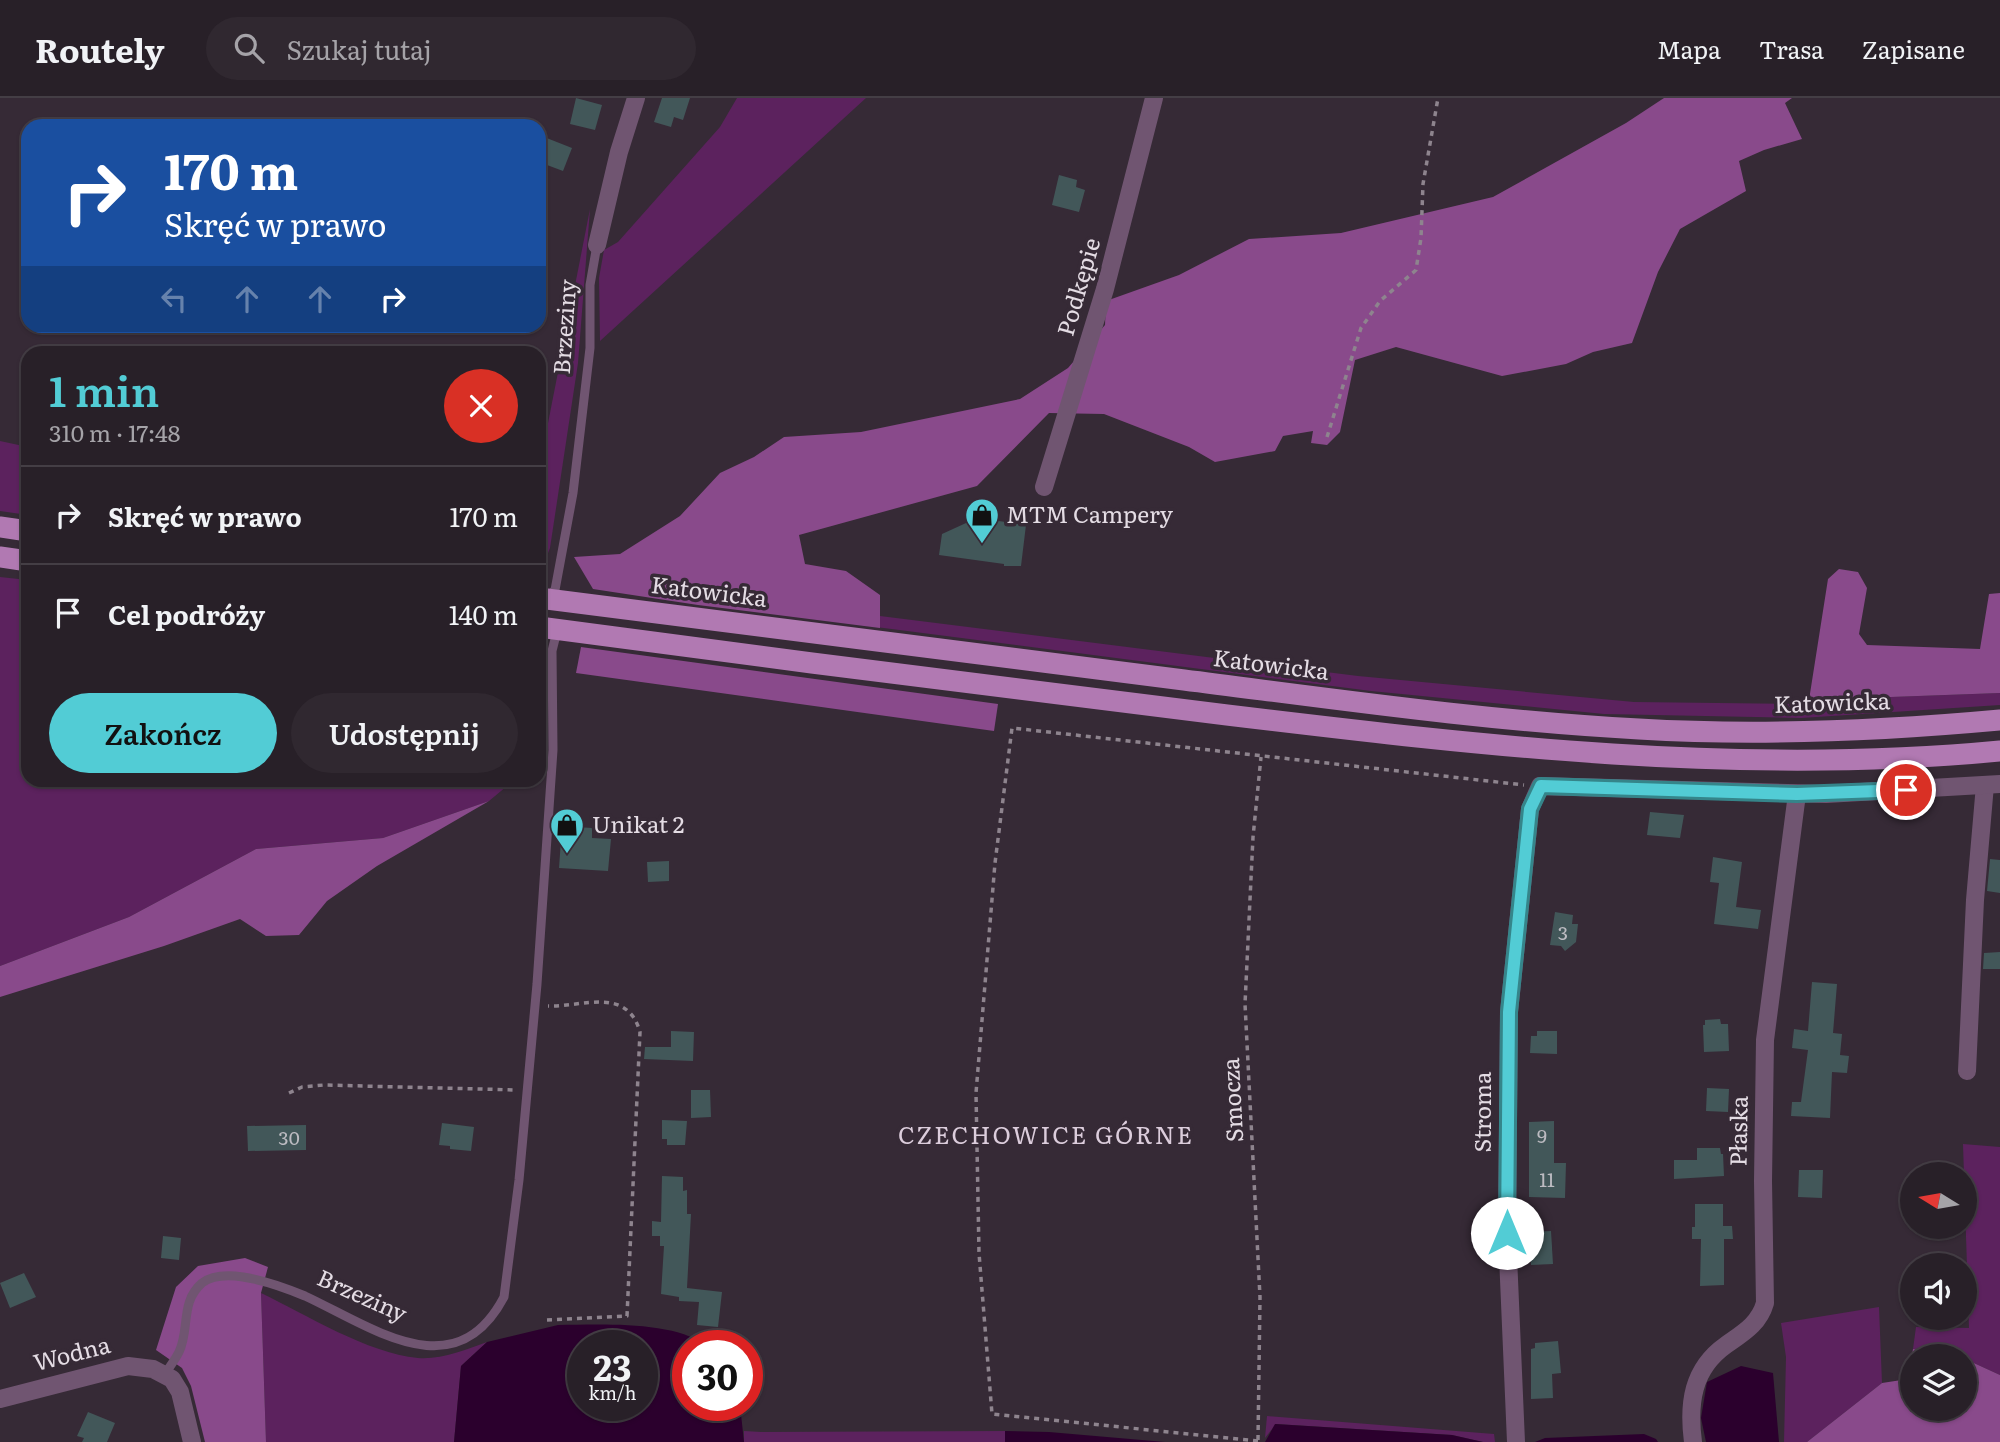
<!DOCTYPE html>
<html lang="pl">
<head>
<meta charset="utf-8">
<style>
  body { margin:0; font-family:Literata,serif; background:#302830; color:#f1f3f6; height:100vh; display:flex; flex-direction:column; font-size:26px; white-space:nowrap }
  * { box-sizing:border-box; margin:0 }
  p { font-size:23px; color:#a5a3a8 }
  .icon { flex:none; width:38px; height:38px; fill:none; stroke:currentColor; stroke-width:2; stroke-linecap:round; stroke-linejoin:round }
  .map { position:relative; flex:1; overflow:hidden }
  .details { position:absolute; left:21px; top:248px; width:525px; height:441px; display:flex; flex-direction:column; background:#282028; border-radius:21px; box-shadow:0 2px 5px #0004,0 0 0 2px #443e45 }
  .details>* { flex:none }
  .hud { position:absolute; left:21px; top:21px; width:525px; height:214px; border-radius:21px; box-shadow:0 2px 5px #0004,0 0 0 2px #443e45; background:#1a4fa0; color:#fff; overflow:hidden }
  .needle { width:46px; rotate:281deg }
  .controls { position:absolute; left:1900px; top:1064px; display:grid; gap:14px }
  .controls a { display:grid; place-items:center; width:77px; height:77px; border-radius:50%; background:#282028; box-shadow:0 2px 5px #0004,0 0 0 2px #443e45; font-size:35px }
  .speed { position:absolute; left:567px; top:1232px; display:flex; gap:14px; font-size:35px; font-weight:700; text-align:center }
  .speed>* { display:grid; place-content:center; width:91px; height:91px; border-radius:50%; background:#282028; box-shadow:0 2px 5px #0004,0 0 0 2px #443e45; line-height:1 }
  .speed small { font-size:18px; font-weight:400 }
  .speed .limit { border:10px solid #d22; background:#fff; color:#111 }
  .pin { position:absolute; display:grid; place-items:center; width:60px; height:60px; color:#fff; margin:-30px; border:4px solid #fff; border-radius:50%; box-shadow:0 2px 7px #0007 }
  .me { position:absolute; width:77px; margin:-38px; rotate:0deg; stroke-linejoin:round; filter:drop-shadow(0 0 5px #0008) }
  .turn { display:flex; align-items:center; gap:24px; height:147px; padding:0 28px; font-size:32px }
  .turn .icon { width:91px; height:91px; stroke-width:2.5 }
  .turn b { display:block; font-size:49px; line-height:60px }
  .lanes { display:flex; align-items:center; height:66px; padding:0 28px; background:#0003; justify-content:center; gap:35px; direction:ltr }
  .lanes .off { opacity:.35 }
  .round { display:grid; place-items:center; flex:none; width:74px; height:74px; border-radius:37px; background:#302830 }
  .headline { display:flex; align-items:center; justify-content:space-between; height:119px; padding:0 28px }
  h1 { font-size:42px; font-weight:600; line-height:52px; color:#52ccd5 }
  .primary-button { display:flex; gap:14px; margin-top:auto; padding:14px 28px }
  .primary-button a { flex:1; height:80px; border-radius:42px; background:#52ccd5; color:#111; font-size:28px; font-weight:600; line-height:80px; text-align:center }
  .primary-button a+a { background:#302830; color:#f1f3f6 }
  ul { padding:0; list-style:none }
  li { display:flex; align-items:center; gap:21px; height:98px; padding:0 28px; border-top:2px solid #443e45 }
  li div { flex:1 }
  li b { display:block; font-size:26px }
  li em { font-style:normal }
  header { display:flex; align-items:center; gap:42px; box-sizing:border-box; height:98px; padding:0 35px; background:#282028; border-bottom:2px solid #443e45 }
  header strong { font-size:33px }
  nav { display:flex; gap:38px; margin-inline-start:auto; font-size:24px }
  .search { width:490px; height:63px; background:#302830; display:flex; align-items:center; gap:18px; box-sizing:border-box; padding:0 24px; border-radius:38px; color:#a5a3a8; font-size:26px }
  .map>svg:first-child { display:block }
</style>
</head>
<body>
<header>
<strong>Routely</strong>
<div class="search"><svg class="icon" aria-label="search" viewBox="0 0 24 24"><circle cx="10" cy="10" r="6"/><path d="M15 15l6 6"/></svg>Szukaj tutaj</div>
<nav><a>Mapa</a><a>Trasa</a><a>Zapisane</a></nav>
</header>
<div class="map">
<svg width="2000" height="1344" viewBox="0 0 2000 1344">
  <rect width="100%" height="100%" fill="#362a36"/>
  <g fill="#5c225e">
    <path d="M737,0H866L600,243L599,180L604,152L618,144L720,29Z"/>
    <path d="M590,111L578,265L550,450L539,478V371Z"/>
    <path d="M0,343L28,349V417L0,413Z"/>
    <path d="M0,479L28,482V682L513,683L489,703L383,740L256,751L129,819L0,868Z"/>
    <path d="M880,518L1358,578L1634,604L1808,606L1809,602L2000,595V607L1801,620L1604,616L1371,593L876,529Z"/>
    <path d="M1963,1046L2000,1049V1277L1965,1261V1258H1952L1913,1251L1916,1229L1969,1230Z"/>
    <path d="M261,1195C307,1217 367,1255 418,1260C440,1262 466,1252 487,1244L461,1268L454,1344H266Z"/>
    <path d="M1879,1209L1882,1285L1807,1344H1784L1786,1259L1781,1225Z"/>
    <path d="M1267,1318L1494,1336L1495,1344H1483L1452,1337L1276,1326L1265,1340Z"/>
    <path d="M744,1333L761,1334L1005,1333V1344H744Z"/>
  </g>
  <g fill="#894a8b">
    <path d="M1664,0H1792L1785,5L1802,41L1764,52L1739,63L1746,93L1680,131L1658,174L1632,245L1593,254L1566,266L1502,278L1396,249L1355,262L1340,334L1327,347L1311,345L1313,333L1283,338L1275,353L1215,364L1189,349L1104,316L1049,315L977,388L799,437L805,466L846,473L880,497V530L698,507L593,491L574,459L620,456L680,418L720,375L754,359L784,339L861,334L1020,301L1068,270L1105,227L1106,203L1179,177L1249,141L1341,135L1493,99L1626,25Z"/>
    <path d="M1839,471L1858,474L1867,490L1859,536L1867,547L1980,551L1989,496L2000,495V595L1809,602L1828,481Z"/>
    <path d="M581,549L998,606L994,633L576,575Z"/>
    <path d="M489,703L377,768L327,803L299,837L266,838L240,821L164,848L0,899V868L129,819L256,751L383,740Z"/>
    <path d="M245,1160L268,1169L261,1195L266,1344H205L191,1288L182,1270L156,1252L176,1189L198,1168Z"/>
    <path d="M1913,1251L1952,1258H1913V1311H1965V1261L2000,1277V1344H1807L1882,1285L1908,1281Z"/>
  </g>
  <g fill="#2b002d" fill-rule="evenodd">
    <path d="M558,1227C598,1227 674,1222 706,1248H688V1307H740L744,1344H454L461,1268L487,1244ZM583,1248H642V1307H583Z"/>
    <path d="M1741,1268L1773,1275L1779,1344H1706L1701,1320L1707,1284Z"/>
    <path d="M1275,1326L1452,1337L1483,1344H1265Z"/>
    <path d="M1005,1333L1049,1334L1165,1344H1005Z"/>
    <path d="M1644,1336L1656,1341L1658,1344H1535L1545,1340Z"/>
  </g>
  <g fill="#425759">
    <path d="M576,0L602,7L595,32L570,26Z"/>
    <path d="M662,0H690L683,22L674,19L671,29L654,24Z"/>
    <path d="M539,37L572,50L563,73L539,64Z"/>
    <path d="M1059,77L1077,82L1076,89L1085,92L1079,114L1052,107Z"/>
    <path d="M977,420L1026,427L1021,468H1004V466L939,457L942,436Z"/>
    <path d="M1650,714L1684,717L1680,740L1647,737Z"/>
    <path d="M562,728L592,730V740L611,741L608,773L559,770Z"/>
    <path d="M1713,759L1742,764L1736,809L1761,812L1758,831L1714,826L1719,785L1710,784Z"/>
    <path d="M1990,761L2000,762V795L1987,793Z"/>
    <path d="M669,763V783L648,784L647,764Z"/>
    <path d="M1555,814L1573,817L1572,826H1578L1576,844L1565,853L1561,848L1550,847Z"/>
    <path d="M2000,854V871H1983L1984,855Z"/>
    <path d="M1812,884L1837,886L1833,935L1842,936L1840,957L1849,958L1847,975L1832,974L1830,1020L1791,1018L1792,1004H1801L1808,952L1792,950L1794,931L1808,933Z"/>
    <path d="M1720,921L1721,926H1728L1729,953L1704,954L1703,927H1705V922Z"/>
    <path d="M671,933L694,934L693,963L644,961L645,949H671Z"/>
    <path d="M1537,933H1557V956L1530,955L1531,938H1537Z"/>
    <path d="M1707,990L1729,991L1728,1014L1706,1013Z"/>
    <path d="M691,992H710L711,1019L691,1020Z"/>
    <path d="M662,1022L687,1023L685,1047H667V1041H662Z"/>
    <path d="M1554,1023V1065H1566L1565,1100L1529,1099V1024Z"/>
    <path d="M442,1025L474,1029L471,1053L450,1051V1048L439,1047Z"/>
    <path d="M306,1027V1052L248,1053L247,1028Z"/>
    <path d="M1697,1050H1720L1721,1056H1723L1724,1078L1674,1081V1062H1697Z"/>
    <path d="M1799,1072H1823L1822,1100L1798,1099Z"/>
    <path d="M662,1078L683,1079V1093L687,1092V1116H691L687,1190L722,1194L718,1229L697,1227L699,1204L679,1203V1199L661,1196L664,1148H660V1138H652V1123L661,1124Z"/>
    <path d="M1695,1106H1723V1128H1732L1733,1141H1724V1187L1700,1188L1701,1141H1692V1129H1695Z"/>
    <path d="M1551,1133L1553,1166L1531,1167L1529,1134Z"/>
    <path d="M163,1138L181,1140L179,1162L161,1160Z"/>
    <path d="M24,1175L36,1199L10,1210L0,1185Z"/>
    <path d="M1558,1243L1561,1275L1552,1276L1553,1300L1531,1301V1251L1535,1250V1245Z"/>
    <path d="M88,1314L115,1325L107,1344H82L84,1340L77,1338Z"/>
  </g>
  <g fill="none" stroke-linecap="round" stroke-linejoin="round">
    <g stroke="#8e848e" stroke-width="3.5" stroke-dasharray="5 5" stroke-linecap="butt">
      <path d="M1327,339L1361,230L1380,203L1416,172L1421,140L1423,86L1438,0"/>
      <path d="M289,995L302,989L324,987L517,992"/>
      <path d="M547,1222L627,1218L640,934C627,888 583,909 548,908"/>
      <path d="M1258,1342L1260,1199L1245,906L1253,739L1261,659"/>
      <path d="M1258,1343L992,1316L979,1155L976,995L995,765L1012,630L1524,687"/>
    </g>
    <g stroke="#705571" stroke-width="9">
      <path d="M547,499L555,492L573,395L590,250V187L597,147"/>
      <path d="M164,1277C169,1270 175,1262 179,1254C190,1231 180,1204 202,1185C214,1176 230,1177 243,1179C263,1182 286,1190 305,1198C372,1229 455,1292 504,1199L519,1082L537,886L553,652L552,553L555,541L560,533"/>
    </g>
    <g stroke="#705571" stroke-width="18">
      <path d="M597,147L619,54L636,0"/>
      <path d="M1044,389L1105,191L1154,0"/>
      <path d="M1967,973L1975,802L1985,687"/>
      <path d="M0,1301L128,1268L153,1271L172,1281L180,1294L192,1344"/>
      <path d="M1516,1344L1507,1135L1509,914L1530,711L1540,688L1826,696L2000,686"/>
      <path d="M1693,1344C1688,1306 1692,1271 1726,1247C1743,1235 1759,1226 1765,1205L1763,1083L1765,942L1797,696"/>
    </g>
    <g stroke="#b179b2" stroke-width="21">
      <path d="M0,429L28,433"/>
      <path d="M0,459L28,463"/>
      <path d="M539,500C754,527 969,555 1184,582C1335,601 1486,623 1639,631C1759,638 1880,633 2000,622"/>
      <path d="M539,529C768,560 998,589 1227,617C1484,648 1741,678 2000,653"/>
    </g>
  </g>
  <g fill="none" stroke-linecap="round" stroke-linejoin="round">
    <g stroke="#35858a" stroke-width="18">
      <path id="route" d="M1507,1135L1509,914L1530,711L1541,688L1797,696L1906,692"/>
    </g>
    <use href="#route" stroke="#52ccd5" stroke-width="12"/>
  </g>
  <defs>
    <g id="shop-pin" transform="scale(1.75)"><path d="M0 17L-7.5 6A9.5 9.5 0 1 1 7.5 6Z" fill="#52ccd5" stroke="#362a36"/><path d="M-5-2.5h2.3a2.7 3.5 0 0 1 5.4 0H5L5.5 6h-11ZM-1.5-2.5h3a1.5 2.3 0 0 0-3 0Z" fill="#111"/></g>
  </defs>
  <g fill-rule="evenodd">
    <use href="#shop-pin" x="982" y="417"/>
    <use href="#shop-pin" x="567" y="727"/>
  </g>
  <g text-anchor="middle" stroke-width="7" stroke-linejoin="round" paint-order="stroke">
    <g font-size="19" fill="#bcbbc1">
      <text x="1563" y="842">3</text>
      <text x="1542" y="1045">9</text>
      <text x="289" y="1047">30</text>
      <text x="1547" y="1089">11</text>
    </g>
    <g font-size="23" fill="#e4dce4" stroke="#362a36">
      <text transform="translate(1079 189) rotate(-74)" y="8">Podkępie</text>
      <text transform="translate(565 229) rotate(-86)" y="8">Brzeziny</text>
      <text transform="translate(709 494) rotate(7)" y="8">Katowicka</text>
      <text transform="translate(1271 567) rotate(7)" y="8">Katowicka</text>
      <text transform="translate(1832 605) rotate(-2)" y="8">Katowicka</text>
      <text transform="translate(1233 1002) rotate(-93)" y="8">Smocza</text>
      <text transform="translate(1483 1014) rotate(-90)" y="8">Stroma</text>
      <text transform="translate(1739 1033) rotate(-89)" y="8">Płaska</text>
      <text transform="translate(362 1198) rotate(24)" y="8">Brzeziny</text>
      <text transform="translate(72 1256) rotate(-14)" y="8">Wodna</text>
    </g>
    <g font-size="23" fill="#e4dce4" stroke="#362a36" text-anchor="start">
      <text x="1006" y="425">MTM Campery</text>
      <text x="592" y="735">Unikat 2</text>
    </g>
    <g font-size="24" letter-spacing="2" fill="#dccddc" stroke="#362a36">
      <text x="1046" y="1046">CZECHOWICE GÓRNE</text>
    </g>
  </g>
</svg>
<div class="controls">
<a><svg class="needle" viewBox="-14 -14 28 28"><path d="M0-13l5 13h-10z" fill="#e53935"/><path d="M0 13l5-13h-10z" fill="#a5a3a8"/></svg></a>
<a><svg class="icon" aria-label="sound" viewBox="0 0 24 24"><path d="M4 9h4l5-4v14l-5-4H4zM17 9q2 3 0 6"/></svg></a>
<a><svg class="icon" aria-label="layers" viewBox="0 0 24 24"><path d="M12 4l9 5-9 5-9-5zM3 14l9 5 9-5"/></svg></a>
</div>
<div class="speed"><div>23<small>km/h</small></div><div class="limit">30</div></div>
<div class="pin" style="left:1906px;top:692px;background:#d93025"><svg class="icon" aria-label="arrive" viewBox="0 0 24 24"><path d="M6 21V4h12l-3 4 3 4H6"/></svg></div>
<svg class="me" style="left:1507px;top:1135px" viewBox="-20 -20 40 40"><circle r="19" fill="#fff"/><path d="M0-13L10 11 0 6-10 11z" fill="#52ccd5"/></svg>
<div class="hud">
<div class="turn"><svg class="icon" aria-label="right" viewBox="0 0 24 24"><path d="M7 20v-9h11M14 6l5 5-5 5"/></svg><div><b>170 m</b>Skręć w prawo</div></div>
<div class="lanes"><svg class="icon off" aria-label="left" viewBox="0 0 24 24"><path d="M17 20v-9H6M10 6l-5 5 5 5"/></svg><svg class="icon off" aria-label="ahead" viewBox="0 0 24 24"><path d="M12 20V5M6 11l6-6 6 6"/></svg><svg class="icon off" aria-label="ahead" viewBox="0 0 24 24"><path d="M12 20V5M6 11l6-6 6 6"/></svg><svg class="icon" aria-label="right" viewBox="0 0 24 24"><path d="M7 20v-9h11M14 6l5 5-5 5"/></svg></div>
</div>
<section class="details">
<div class="headline"><div><h1>1 min</h1><p>310 m · 17:48</p></div><a class="round" style="background:#d93025;color:#fff"><svg class="icon" aria-label="close" viewBox="0 0 24 24"><path d="M6 6l12 12M18 6L6 18"/></svg></a></div>
<ul>
<li><svg class="icon" aria-label="right" viewBox="0 0 24 24"><path d="M7 20v-9h11M14 6l5 5-5 5"/></svg><div><b>Skręć w prawo</b></div><em>170 m</em></li>
<li><svg class="icon" aria-label="arrive" viewBox="0 0 24 24"><path d="M6 21V4h12l-3 4 3 4H6"/></svg><div><b>Cel podróży</b></div><em>140 m</em></li>
</ul>
<div class="primary-button"><a>Zakończ</a><a>Udostępnij</a></div>
</section>
</div>
</body>
</html>
